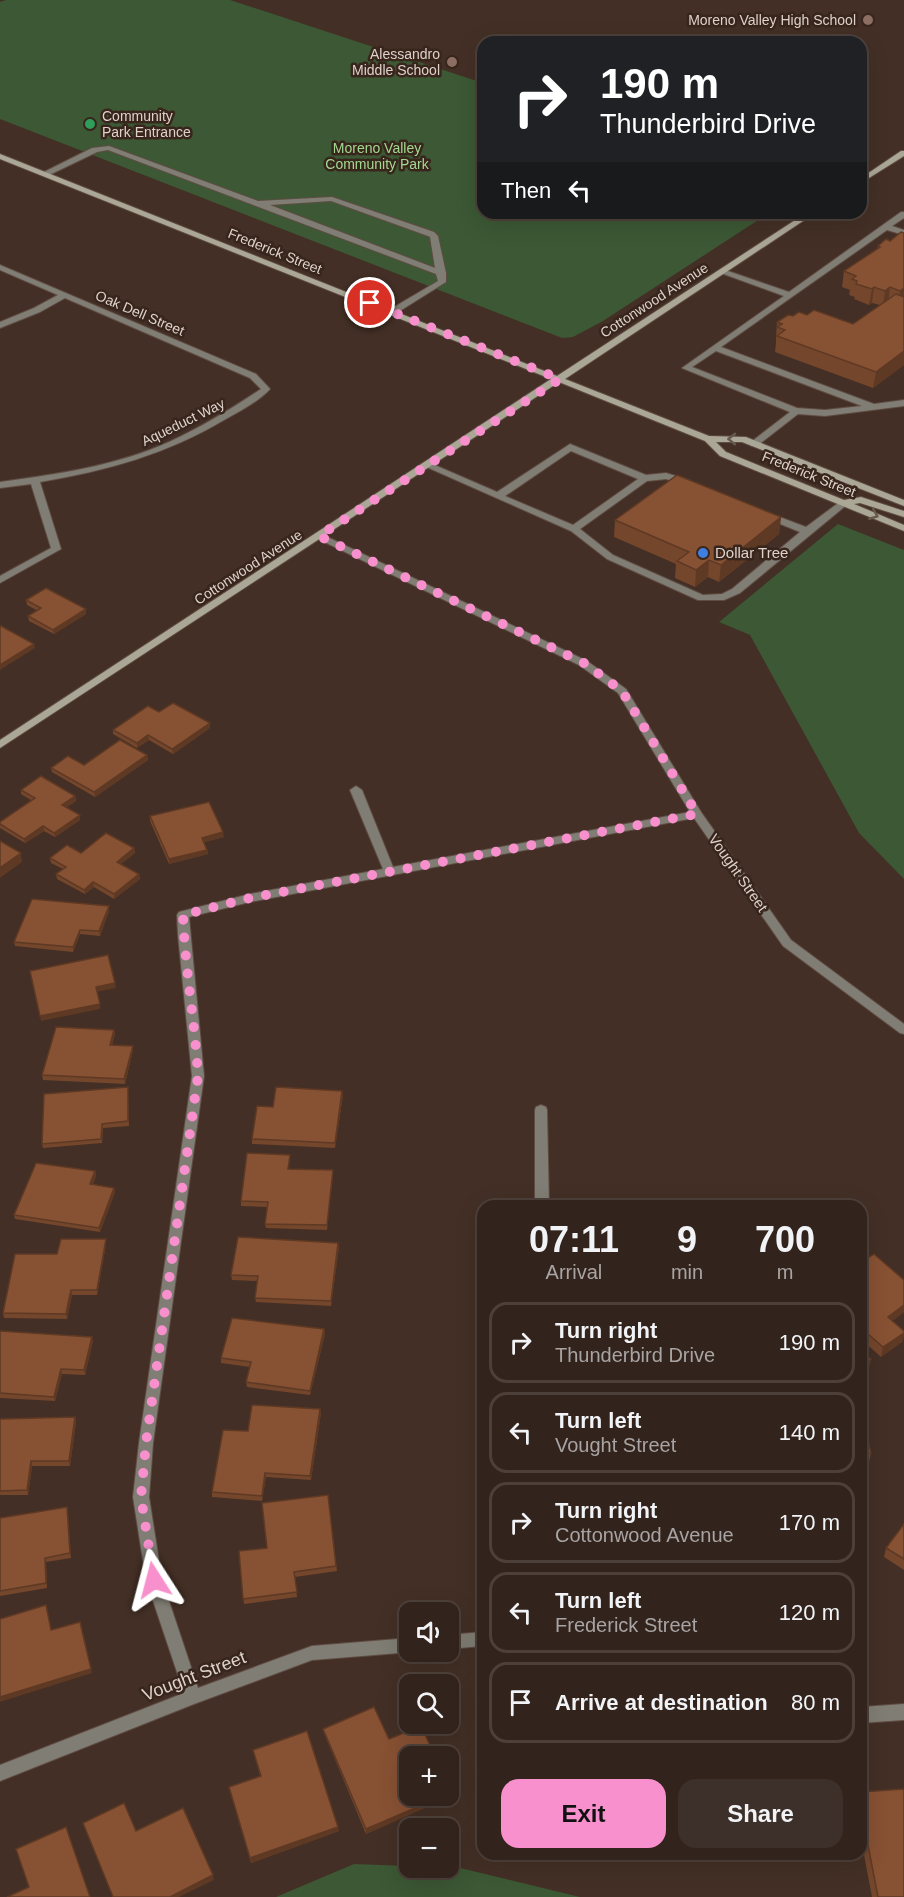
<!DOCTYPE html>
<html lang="en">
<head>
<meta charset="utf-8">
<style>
  body { margin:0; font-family:Arial,sans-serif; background:#3d2f29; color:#f1f3f6; height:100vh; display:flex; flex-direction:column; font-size:22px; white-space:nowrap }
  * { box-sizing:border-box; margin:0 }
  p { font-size:20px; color:#a8a4a3 }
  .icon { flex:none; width:33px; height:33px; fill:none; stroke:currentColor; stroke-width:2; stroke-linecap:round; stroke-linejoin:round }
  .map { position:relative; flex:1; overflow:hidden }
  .sheet { position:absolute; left:477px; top:1200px; width:390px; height:660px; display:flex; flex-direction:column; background:#32231c; border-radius:18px; box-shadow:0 6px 24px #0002,0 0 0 2px #4d403b }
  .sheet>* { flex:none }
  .top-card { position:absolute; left:477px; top:36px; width:390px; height:183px; border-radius:18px; box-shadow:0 6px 24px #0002,0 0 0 2px #4d403b; background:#202124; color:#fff; overflow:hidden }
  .tools { position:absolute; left:399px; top:1602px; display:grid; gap:12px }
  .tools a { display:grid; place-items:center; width:60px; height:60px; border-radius:12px; background:#32231c; box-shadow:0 6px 24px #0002,0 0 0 2px #4d403b; font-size:30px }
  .pin { position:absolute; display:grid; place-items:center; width:51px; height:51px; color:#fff; margin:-26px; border:3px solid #fff; border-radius:50%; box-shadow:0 2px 6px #0007 }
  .me { position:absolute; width:66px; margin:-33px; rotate:351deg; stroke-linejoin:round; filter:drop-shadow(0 0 4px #0008) }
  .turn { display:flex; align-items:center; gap:21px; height:126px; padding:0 24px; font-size:27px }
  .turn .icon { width:78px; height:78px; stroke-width:2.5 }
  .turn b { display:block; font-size:42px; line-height:51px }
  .then { display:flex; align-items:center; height:57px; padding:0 24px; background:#0003; gap:12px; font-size:22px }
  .eta { display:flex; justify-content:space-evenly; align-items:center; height:102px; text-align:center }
  .eta b { font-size:36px; font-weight:800; line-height:42px }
  .primary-button { display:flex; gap:12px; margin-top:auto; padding:12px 24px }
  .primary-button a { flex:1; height:69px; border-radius:18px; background:#f790cd; color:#111; font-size:24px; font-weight:800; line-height:69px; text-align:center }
  .primary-button a+a { background:#3d2f29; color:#f1f3f6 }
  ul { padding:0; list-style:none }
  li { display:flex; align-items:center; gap:18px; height:81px; margin:0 12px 9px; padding:0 12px; border:3px solid #4d403b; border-radius:18px }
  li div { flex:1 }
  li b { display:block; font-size:22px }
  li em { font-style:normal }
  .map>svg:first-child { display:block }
</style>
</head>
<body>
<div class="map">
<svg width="904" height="1897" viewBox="0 0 904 1897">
  <rect width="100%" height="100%" fill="#432f25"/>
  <g fill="#3c5834">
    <path d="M6,0H230L483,83V213H769L603,321L573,337L562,338L0,119V2Z"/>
    <path d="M838,524L904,550V879L859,833L750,635L719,622Z"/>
    <path d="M354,1864L409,1866L410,1868L456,1867L580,1897H276Z"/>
  </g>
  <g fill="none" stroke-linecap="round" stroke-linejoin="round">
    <g stroke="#5f4c43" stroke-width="2">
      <g id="lane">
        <path d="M109,146L258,201L332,197L434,232L438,236L446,273V282L395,314H389V310L438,281L436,274L108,150L97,152L47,176L40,174L92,148ZM331,201L428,236L430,237L435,268L270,205Z"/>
        <path d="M901,212H904V218L892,226L904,230V235L887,230L721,347L874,404L904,400V406L825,416L798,414L757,446H751V442L790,412L682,368L784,296L718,272L725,270L789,292ZM716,351L862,406L825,410L797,408L692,367Z"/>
        <path d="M570,444L646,475L666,473L689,480L691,482L686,485L666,479L647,481L580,529L613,555L703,595L722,594L732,589L800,532L763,517V513H769L806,527L841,501L844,500L849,503L740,593L724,600H698L607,559L571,531L422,465L427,462L430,463L497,492ZM571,451L638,479L573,525L505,496Z"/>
      </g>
    </g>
    <g stroke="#5f4c43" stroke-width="2">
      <g id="street">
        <path d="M0,265L256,374L270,389C258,402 240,411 224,420C167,454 106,471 40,482L61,549L0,583V576L51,548L31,484L0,488V482C58,474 116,466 169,442C202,427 231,409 261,389L250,378L65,298L40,312L0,328V322L34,308L58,295L0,270Z"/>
        <path d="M319,533L587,661L626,689L701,812L791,940L904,1024V1034L900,1033L783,946L694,818L250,902L189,917L204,1076L153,1443L149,1497L162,1580L198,1688L312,1646L410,1638V1652H412L312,1660L194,1704L0,1781V1765L184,1693L146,1580L133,1497L139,1443L192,1076L178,935L177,915L179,912L250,894L383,869L350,790L356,786L362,790L393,867L690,812L618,693L579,665L316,538L314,536Z"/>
        <path d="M541,1105L546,1107L547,1110L549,1206H535V1110L536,1107Z"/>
        <path d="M483,1632V1646L448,1649V1635Z"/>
        <path d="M904,1704V1720L861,1723V1707Z"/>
      </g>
    </g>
    <g stroke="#5f4c43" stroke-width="2">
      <g id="secondary">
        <path d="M901,151H904V156L861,183V178Z"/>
        <path d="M0,154L557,376L806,213H815L565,379L709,436L746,437L904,500V506L742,442H716L726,452L844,500L861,497L904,511V517L860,503L854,504L904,525V531L720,456L705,441L559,382L0,748V740L551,379L0,159Z"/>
      </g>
    </g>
    <use href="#lane" fill="#807d74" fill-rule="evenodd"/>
    <use href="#street" fill="#807d74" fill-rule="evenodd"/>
    <use href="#secondary" fill="#aba797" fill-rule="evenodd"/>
  </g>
  <g fill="#74462c">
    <path d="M901,232L904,365L873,388L775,352L776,343V338L777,322L793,316L807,315L853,324L880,305L872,303L869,305L854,299L855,297L849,295L850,290L842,287L844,271L877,249L878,246L890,241Z"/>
    <path d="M781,517L779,534L719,582L708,577L695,587L675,578L676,564L614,537L615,520Z"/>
    <path d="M26,600L86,609V614L54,634L29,621L28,616L38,611L27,605Z"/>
    <path d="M159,712L210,728L173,754L149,740L137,748L113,734V730Z"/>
    <path d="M147,755L148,760L95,797L52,772L51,768L84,765Z"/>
    <path d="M21,790L75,796L76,801L67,807L80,820L55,837L44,831L25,843L0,828V822L31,800L21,794Z"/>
    <path d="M150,816L224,837L204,842L207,850L208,854L169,864L150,821Z"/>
    <path d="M134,848L135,853L121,864L139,874L140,879L114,899L94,887L85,894L57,879L56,874L63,869L51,863L50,858L81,853Z"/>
    <path d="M109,911L100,936L80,934L73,952L15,946L14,942Z"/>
    <path d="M114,1030L115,1034L112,1045L133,1050L125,1084L43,1080L42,1075Z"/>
    <path d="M128,1087L129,1126L103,1128L102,1143L43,1148L42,1144Z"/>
    <path d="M342,1091L343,1095L335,1148L252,1144V1139L273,1107Z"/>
    <path d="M290,1155L289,1169L333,1170L327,1230L266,1228L265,1224L267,1207L241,1206V1201Z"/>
    <path d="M95,1171L96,1176L93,1184L114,1188L115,1192L100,1232L15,1219L14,1215Z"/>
    <path d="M338,1243L339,1247L331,1306L256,1302L255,1298L258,1281L232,1280L231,1275Z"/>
    <path d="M106,1244L97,1295H72L67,1319L4,1318L3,1313L57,1254Z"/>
    <path d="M861,1263L904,1280V1312L892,1321L904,1331L903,1341L881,1357L861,1339Z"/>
    <path d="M324,1329L325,1334L310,1395L247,1387L246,1382L250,1367L221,1363V1358Z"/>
    <path d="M0,1331L93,1341L85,1375L62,1374L55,1401L0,1398Z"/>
    <path d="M320,1409L321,1413L311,1480L266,1477L262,1501L212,1497V1492L248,1431Z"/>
    <path d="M861,1414L871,1453L868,1466L861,1467Z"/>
    <path d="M75,1417L76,1422L70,1466H32L28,1495H0V1419Z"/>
    <path d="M328,1495L337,1571L295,1577L297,1597L244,1604L239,1551L267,1548Z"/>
    <path d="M67,1507L71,1558L46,1562L47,1588L0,1596V1518Z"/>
    <path d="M904,1524V1570L884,1557L886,1548Z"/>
    <path d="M323,1729L389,1739L451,1796L366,1834L324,1733Z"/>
    <path d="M253,1750L339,1831L251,1863L229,1787L260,1776Z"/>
    <path d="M861,1792L904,1897H872L861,1839Z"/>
  </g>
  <g fill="#5e3924">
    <path d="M874,287L872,303L869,305L872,289Z"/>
    <path d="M890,287L888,303L883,306L885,291Z"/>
    <path d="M904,288V302L898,306L900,291Z"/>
    <path d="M904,351V365L873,388L876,372Z"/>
    <path d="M781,517L779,534L719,582L721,565Z"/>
    <path d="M709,560L708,577L695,587L696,570Z"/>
    <path d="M86,609V614L54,634L53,630Z"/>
    <path d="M34,644L35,648L0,670V665Z"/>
    <path d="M210,723V728L173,754L172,749Z"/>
    <path d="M148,735L149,740L137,748V743Z"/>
    <path d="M147,755L148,760L95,797L94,792Z"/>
    <path d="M75,796L76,801L63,810L62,805Z"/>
    <path d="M80,815V820L55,837L54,833Z"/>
    <path d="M43,826L44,831L25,843L24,839Z"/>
    <path d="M223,832L224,837L202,843V838Z"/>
    <path d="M134,848L135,853L117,867V862Z"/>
    <path d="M207,850L208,854L169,864V859Z"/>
    <path d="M21,853L22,862L0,878V868Z"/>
    <path d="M139,874L140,879L114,899V894Z"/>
    <path d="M93,882L94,887L85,894L84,890Z"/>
    <path d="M109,906V911L100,936L99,931Z"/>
    <path d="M80,930V934L73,952V947Z"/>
    <path d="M115,983L116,988L96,992V987Z"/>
    <path d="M100,1004V1009L41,1021L40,1016Z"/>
    <path d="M114,1030L115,1034L111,1049L110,1045Z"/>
    <path d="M133,1046V1050L125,1084L124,1079Z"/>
    <path d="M342,1091L343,1095L335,1148V1143Z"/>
    <path d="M333,1170V1175L327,1230V1225Z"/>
    <path d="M95,1171L96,1176L91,1189L90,1184Z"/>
    <path d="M114,1188L115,1192L100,1232L99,1228Z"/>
    <path d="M106,1239V1244L97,1295V1290Z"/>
    <path d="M338,1243L339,1247L331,1306V1301Z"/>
    <path d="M71,1290L72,1295L67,1319L66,1314Z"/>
    <path d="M904,1305V1312L886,1326L888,1317Z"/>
    <path d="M324,1329L325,1334L310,1395V1391Z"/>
    <path d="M904,1333L903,1341L881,1357L883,1347Z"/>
    <path d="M92,1337L93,1341L85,1375L84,1370Z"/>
    <path d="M871,1359L869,1368L861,1378V1372Z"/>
    <path d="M61,1369L62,1374L55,1401L54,1397Z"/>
    <path d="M320,1409L321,1413L311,1480L310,1476Z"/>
    <path d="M75,1417L76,1422L70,1466L69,1461Z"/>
    <path d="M31,1461L32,1466L28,1495L27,1490Z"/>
    <path d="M265,1473L266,1477L262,1501V1496Z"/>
    <path d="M67,1507L68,1511L71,1558L70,1553Z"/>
    <path d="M91,1669L92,1673L0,1702V1697Z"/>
    <path d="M451,1792V1796L366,1834V1829L443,1796H448V1793Z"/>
    <path d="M338,1827L339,1831L251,1863L250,1858Z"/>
    <path d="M213,1875L214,1880L179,1897H170Z"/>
  </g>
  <g fill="#875133" stroke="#5e3924" stroke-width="1.5">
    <path d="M901,232L904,233V288L900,291L890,287L885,291L874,287L872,289L856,284L857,281L852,279L856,276L844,271L880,247L878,246L886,239L890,241Z"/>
    <path d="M896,294L904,297V351L876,372L777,336L785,330L777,327L782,324L777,322L788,315L793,316L799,312L807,315L814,310L853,324Z"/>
    <path d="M677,475L781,517L721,565L709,560L696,570L677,561L689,552L615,520Z"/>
    <path d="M46,588L86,609L53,630L28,616L41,608L26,600Z"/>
    <path d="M1,626L34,644L0,665V627Z"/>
    <path d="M173,703L210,723L172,749L148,735L137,743L113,730L148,706L159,712Z"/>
    <path d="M120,740L147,755L94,792L51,768L68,756L84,765Z"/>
    <path d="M41,776L75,796L62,805L80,815L54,833L43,826L24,839L0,824V822L35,798L21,790Z"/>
    <path d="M209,802L223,832L202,838L207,850L169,859L150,816Z"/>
    <path d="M106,833L134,848L117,862L139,874L114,894L93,882L84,890L56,874L66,867L50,858L67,845L81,853Z"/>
    <path d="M0,841L21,853L0,868Z"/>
    <path d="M32,899L109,906L99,931L80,930L73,947L14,942Z"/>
    <path d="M108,955L115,983L96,987L100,1004L40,1016L30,971Z"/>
    <path d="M56,1027L114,1030L110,1045L133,1046L124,1079L42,1075Z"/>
    <path d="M128,1087V1121L102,1124L101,1139L42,1144L44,1094Z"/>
    <path d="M276,1087L342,1091L335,1143L252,1139L257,1106L273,1107Z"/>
    <path d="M247,1153L290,1155L288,1169L333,1170L327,1225L265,1224L268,1202L241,1201Z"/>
    <path d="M36,1163L95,1171L90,1184L114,1188L99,1228L14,1215Z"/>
    <path d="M238,1237L338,1243L331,1301L255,1298L258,1276L231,1275Z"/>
    <path d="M61,1239H106L97,1290H71L66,1314L3,1313L15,1254H57Z"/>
    <path d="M874,1254L904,1280V1305L888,1317L904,1331V1333L883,1347L861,1328V1263Z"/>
    <path d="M232,1318L324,1329L310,1391L246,1382L251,1362L221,1358Z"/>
    <path d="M0,1331L92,1337L84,1370L61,1369L54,1397L0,1393Z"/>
    <path d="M861,1353L871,1359L861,1372Z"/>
    <path d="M252,1405L320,1409L310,1476L265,1473L262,1496L212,1492L223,1430L248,1431Z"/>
    <path d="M861,1414L871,1453L861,1454Z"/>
    <path d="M75,1417L69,1461H31L27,1490L0,1491V1419Z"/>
    <path d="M328,1495L336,1566L294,1572L297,1592L243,1599L239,1551L267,1548L262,1503Z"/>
    <path d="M67,1507L70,1553L45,1558L46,1583L0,1591V1518Z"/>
    <path d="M904,1524V1559L886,1548Z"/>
    <path d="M46,1605L51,1630L80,1622L91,1669L0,1697V1619Z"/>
    <path d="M374,1707L389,1739L421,1726L435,1756H410V1796H443L366,1829L323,1729Z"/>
    <path d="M307,1731L338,1827L250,1858L229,1787L261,1776L253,1750Z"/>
    <path d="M904,1789V1897H878L861,1809V1792Z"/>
    <path d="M124,1803L136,1831L183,1808L213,1875L170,1897H113L83,1823Z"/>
    <path d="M66,1827L90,1897H7L29,1887L16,1849Z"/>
  </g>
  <defs><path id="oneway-chevron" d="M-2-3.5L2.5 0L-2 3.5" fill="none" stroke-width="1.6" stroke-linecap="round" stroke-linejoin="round" transform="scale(1.5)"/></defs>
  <g stroke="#66594d">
    <use href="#oneway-chevron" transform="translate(732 439) rotate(-179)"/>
    <use href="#oneway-chevron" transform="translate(874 515) rotate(22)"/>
  </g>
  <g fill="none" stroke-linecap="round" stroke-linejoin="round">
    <path stroke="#f790cd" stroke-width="10" stroke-dasharray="0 18" d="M154,1580L141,1497L146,1443L198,1076C195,1022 185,969 183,915L250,898L697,814L622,691L584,663L319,536L560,379L370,303"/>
  </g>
  <g fill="#8d6e63" stroke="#38251b" stroke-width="2">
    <circle cx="868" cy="20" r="6"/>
    <circle cx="452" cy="62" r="6"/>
  </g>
  <circle fill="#2e9e5b" stroke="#38251b" stroke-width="2" cx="90" cy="124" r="6"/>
  <circle fill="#3f7fe0" stroke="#38251b" stroke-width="2" cx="703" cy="553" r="6"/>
  <g text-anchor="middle" stroke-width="5" stroke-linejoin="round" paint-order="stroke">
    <g font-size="14" fill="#ded2cb" stroke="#38251b" text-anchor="end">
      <text x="856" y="25">Moreno Valley High School</text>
      <text x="440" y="59">Alessandro<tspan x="440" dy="16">Middle School</tspan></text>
      <text x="102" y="121" text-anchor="start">Community<tspan x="102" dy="16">Park Entrance</tspan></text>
    </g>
    <g font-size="14" fill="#a1d990" stroke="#38251b">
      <text x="377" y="153">Moreno Valley<tspan x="377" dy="16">Community Park</tspan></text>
    </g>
    <g font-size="14" fill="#ded2cb" stroke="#38251b">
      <text transform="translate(275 251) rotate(22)" y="5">Frederick Street</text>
      <text transform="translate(654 300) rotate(-33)" y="5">Cottonwood Avenue</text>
      <text transform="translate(140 313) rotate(23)" y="5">Oak Dell Street</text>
      <text transform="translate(183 422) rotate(-26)" y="5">Aqueduct Way</text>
      <text transform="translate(809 474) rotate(22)" y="5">Frederick Street</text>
      <text transform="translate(248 567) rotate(-33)" y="5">Cottonwood Avenue</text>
    </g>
    <g font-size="15" fill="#ded2cb" stroke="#38251b" text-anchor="start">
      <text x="715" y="558">Dollar Tree</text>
    </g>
    <g font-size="15" fill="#ded2cb" stroke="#38251b">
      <text transform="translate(738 873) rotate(55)" y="5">Vought Street</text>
    </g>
    <g font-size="18" fill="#ded2cb" stroke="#38251b">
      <text transform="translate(194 1676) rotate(-21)" y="6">Vought Street</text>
    </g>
  </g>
</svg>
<div class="tools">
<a><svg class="icon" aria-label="sound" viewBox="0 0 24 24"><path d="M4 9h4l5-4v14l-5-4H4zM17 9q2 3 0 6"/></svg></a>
<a><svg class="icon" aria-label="search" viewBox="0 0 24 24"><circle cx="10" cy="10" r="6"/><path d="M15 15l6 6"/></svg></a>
<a>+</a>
<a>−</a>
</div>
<div class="pin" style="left:370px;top:303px;background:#d93025"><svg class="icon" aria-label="arrive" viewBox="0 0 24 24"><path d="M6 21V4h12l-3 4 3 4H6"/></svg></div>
<svg class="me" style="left:154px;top:1580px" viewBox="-20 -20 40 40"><path d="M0-17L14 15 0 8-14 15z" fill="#f790cd" stroke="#fff" stroke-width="4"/></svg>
<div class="top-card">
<div class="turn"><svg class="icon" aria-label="right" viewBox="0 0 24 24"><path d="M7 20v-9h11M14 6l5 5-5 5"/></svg><div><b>190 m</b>Thunderbird Drive</div></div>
<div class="then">Then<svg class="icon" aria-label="left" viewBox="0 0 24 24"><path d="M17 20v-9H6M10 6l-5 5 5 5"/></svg></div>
</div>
<section class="sheet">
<div class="eta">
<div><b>07:11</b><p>Arrival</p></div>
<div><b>9</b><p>min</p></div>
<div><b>700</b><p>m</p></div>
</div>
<ul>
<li><svg class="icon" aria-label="right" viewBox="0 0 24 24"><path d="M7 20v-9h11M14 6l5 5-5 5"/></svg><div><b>Turn right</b><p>Thunderbird Drive</p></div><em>190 m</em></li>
<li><svg class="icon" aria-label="left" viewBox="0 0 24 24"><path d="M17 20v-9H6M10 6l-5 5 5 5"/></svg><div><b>Turn left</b><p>Vought Street</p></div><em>140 m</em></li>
<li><svg class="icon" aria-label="right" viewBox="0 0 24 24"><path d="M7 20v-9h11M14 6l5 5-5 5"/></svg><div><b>Turn right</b><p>Cottonwood Avenue</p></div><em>170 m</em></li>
<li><svg class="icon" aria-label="left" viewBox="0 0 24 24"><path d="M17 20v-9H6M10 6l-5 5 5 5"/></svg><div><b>Turn left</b><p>Frederick Street</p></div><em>120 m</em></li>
<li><svg class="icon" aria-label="arrive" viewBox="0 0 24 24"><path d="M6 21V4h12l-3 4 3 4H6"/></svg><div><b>Arrive at destination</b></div><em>80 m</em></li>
</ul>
<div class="primary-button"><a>Exit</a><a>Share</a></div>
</section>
</div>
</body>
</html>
